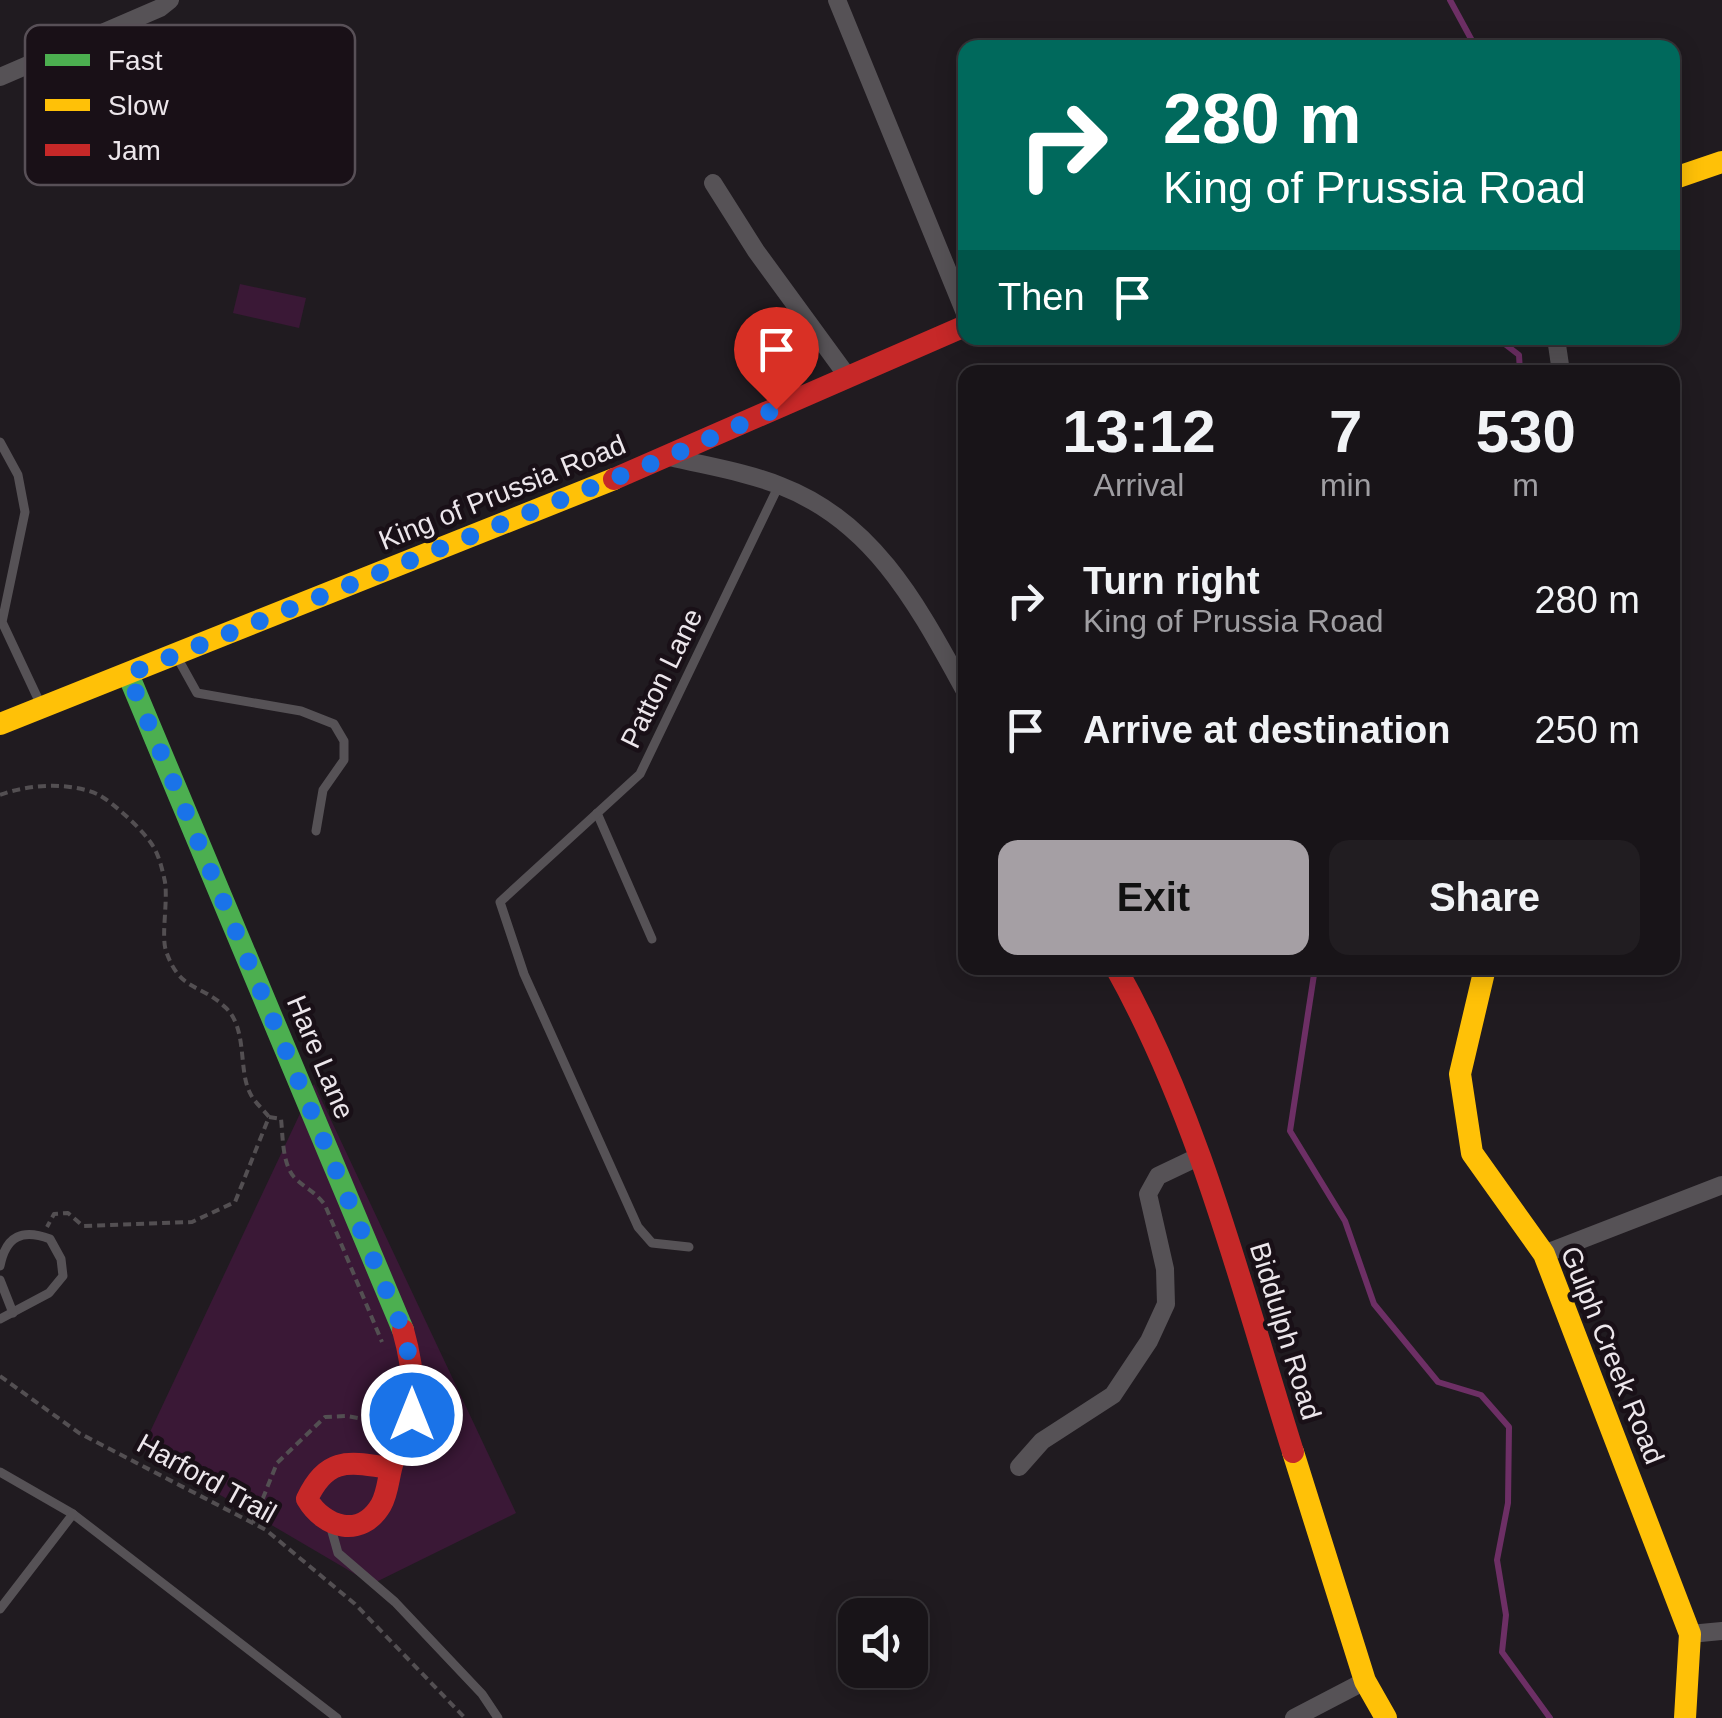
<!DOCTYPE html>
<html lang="en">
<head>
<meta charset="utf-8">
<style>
  body { margin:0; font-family:Arial,sans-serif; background:#211d21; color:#f1f3f6; height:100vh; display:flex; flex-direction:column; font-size:38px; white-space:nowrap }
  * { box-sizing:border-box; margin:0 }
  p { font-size:32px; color:#9f9ea2 }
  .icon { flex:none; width:55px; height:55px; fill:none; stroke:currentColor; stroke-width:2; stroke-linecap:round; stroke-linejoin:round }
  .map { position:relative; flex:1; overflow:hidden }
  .details { position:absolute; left:958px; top:365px; width:722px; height:610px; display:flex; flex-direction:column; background:#181418; border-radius:20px; box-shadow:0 5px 25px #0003,0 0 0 2px #363337 }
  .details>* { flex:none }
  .banner { position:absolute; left:958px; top:40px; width:722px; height:305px; border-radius:20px; box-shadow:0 5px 25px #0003,0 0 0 2px #363337; background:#00695c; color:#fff; overflow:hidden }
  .controls { position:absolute; left:838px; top:1598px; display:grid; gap:20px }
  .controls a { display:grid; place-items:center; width:90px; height:90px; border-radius:20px; background:#181418; box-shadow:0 5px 25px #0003,0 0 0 2px #363337; font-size:50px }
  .pin { position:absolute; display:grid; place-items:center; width:85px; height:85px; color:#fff; margin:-102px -42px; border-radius:50% 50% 50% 0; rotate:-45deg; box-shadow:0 0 10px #0007 }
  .pin .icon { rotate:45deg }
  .me { position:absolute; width:110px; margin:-55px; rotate:0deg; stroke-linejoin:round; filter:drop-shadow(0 0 8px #0008) }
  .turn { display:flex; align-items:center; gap:35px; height:210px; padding:0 40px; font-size:45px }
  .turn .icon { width:130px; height:130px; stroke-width:2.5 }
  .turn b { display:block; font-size:70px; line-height:85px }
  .then { display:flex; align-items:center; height:95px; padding:0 40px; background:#0003; gap:20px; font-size:38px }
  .eta { display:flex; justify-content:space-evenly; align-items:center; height:170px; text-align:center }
  .eta b { font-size:60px; font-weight:700; line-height:70px }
  .action { display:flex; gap:20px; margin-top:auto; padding:20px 40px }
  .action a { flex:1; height:115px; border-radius:20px; background:#a59fa4; color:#111; font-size:40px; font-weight:700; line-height:115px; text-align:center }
  .action a+a { background:#211d21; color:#f1f3f6 }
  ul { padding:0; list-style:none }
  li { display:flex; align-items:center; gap:30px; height:130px; padding:0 40px }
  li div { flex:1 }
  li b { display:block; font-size:38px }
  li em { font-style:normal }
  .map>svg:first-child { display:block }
</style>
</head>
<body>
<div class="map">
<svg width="1722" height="1718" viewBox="0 0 1722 1718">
  <rect width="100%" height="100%" fill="#201b20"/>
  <g fill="#3a1836">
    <path d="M240,284L306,298L299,328L233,313Z"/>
    <path d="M314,1084L516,1513L372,1584L142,1449Z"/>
  </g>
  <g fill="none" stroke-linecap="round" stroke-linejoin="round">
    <g stroke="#6d2f65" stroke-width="6">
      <path d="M1450,0L1476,48"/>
      <path d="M1497,338L1519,355L1520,372"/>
      <path d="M1315,968L1290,1131L1345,1221L1374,1304L1438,1382L1481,1395L1509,1427L1508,1503L1497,1560L1506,1615L1502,1652L1550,1718"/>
    </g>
    <g stroke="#534f52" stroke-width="4" stroke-dasharray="8 5" stroke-linecap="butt">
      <path d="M0,795C29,784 69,782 97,794C112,801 145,832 153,846C159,855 163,872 165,882C168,902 161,936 166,951C180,992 200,983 225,1007C248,1028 238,1070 250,1093C254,1102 264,1110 269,1117L235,1202L192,1222L83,1226L68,1213L54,1214L47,1227"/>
      <path d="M269,1117L281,1119C283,1136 282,1163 294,1177C304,1188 314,1190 325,1205L382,1342"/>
      <path d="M0,1376L79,1433L266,1530L355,1604L465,1718"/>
      <path d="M253,1523L277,1463L325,1417L347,1416L375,1421L389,1409"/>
    </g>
    <g stroke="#565256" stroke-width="9">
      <path d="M0,442L18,475L25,512L2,622L40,703"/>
      <path d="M177,657L197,693L301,711L334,724L344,741V760L323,790L316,831"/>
      <path d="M597,813L652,939"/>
      <path d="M689,1247L652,1243L638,1227L524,974L500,902L640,774L779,485"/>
      <path d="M0,1266C6,1235 23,1229 50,1239L61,1259L63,1276L49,1293L0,1319"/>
      <path d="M0,1280L13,1313"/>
      <path d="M0,1472L73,1514L337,1718"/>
      <path d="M331,1528L338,1553L395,1602L482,1694L498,1718"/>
      <path d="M0,1609L73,1514"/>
    </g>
    <g stroke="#565256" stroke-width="18">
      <path d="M837,0L965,313"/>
      <path d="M0,77L160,8L170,0"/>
      <path d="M713,183L756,251L848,377"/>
      <path d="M1556,338L1561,372"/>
      <path d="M670,457C707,466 746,472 781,486C875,522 919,608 965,691"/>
      <path d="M1544,1254L1722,1185"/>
      <path d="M1019,1467L1042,1441L1113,1395L1149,1341L1166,1304L1165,1269L1148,1194L1158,1176L1200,1156"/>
      <path d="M1690,1634L1722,1631"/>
      <path d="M1294,1718L1365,1681"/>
    </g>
    <path stroke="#4caf50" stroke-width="22" d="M128,674L403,1330"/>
    <g stroke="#ffc107" stroke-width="22">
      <path d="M1672,179L1722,162"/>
      <path d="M0,724L614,479"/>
      <path d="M1485,968L1460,1074L1472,1153L1544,1254L1690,1634L1685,1718"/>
      <path d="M1293,1452L1365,1681L1386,1718"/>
    </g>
    <g stroke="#c62828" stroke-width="22">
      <path d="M614,479L965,326"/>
      <path d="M1116,968C1200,1118 1242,1290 1293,1452"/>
      <path d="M390,1468C349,1462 327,1456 307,1499C324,1528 361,1539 381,1505C389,1491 388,1474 394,1459C401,1442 410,1427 412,1408C415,1381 410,1355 403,1330"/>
    </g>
  </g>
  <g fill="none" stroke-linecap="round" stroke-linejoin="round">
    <path stroke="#1a73e8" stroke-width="18" stroke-dasharray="0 32.4" d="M412,1415L414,1376L402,1328L128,674L670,456L776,409"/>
  </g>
  <g text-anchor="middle" stroke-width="9" stroke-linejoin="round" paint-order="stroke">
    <g font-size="28" fill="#ece6eb" stroke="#191017">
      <text transform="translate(502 492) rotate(-22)" y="10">King of Prussia Road</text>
      <text transform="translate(661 678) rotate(-64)" y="10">Patton Lane</text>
      <text transform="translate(321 1057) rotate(67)" y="10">Hare Lane</text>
      <text transform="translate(1286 1331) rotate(73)" y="10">Biddulph Road</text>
      <text transform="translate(1613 1355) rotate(68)" y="10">Gulph Creek Road</text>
      <text transform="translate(207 1478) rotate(29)" y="10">Harford Trail</text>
    </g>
  </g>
  <rect x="25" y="25" width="330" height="160" rx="15" fill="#191017" stroke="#585057" stroke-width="2.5"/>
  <rect x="45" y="54" width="45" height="12" fill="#4caf50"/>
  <rect x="45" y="99" width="45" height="12" fill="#ffc107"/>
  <rect x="45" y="144" width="45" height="12" fill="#c62828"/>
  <g font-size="28" fill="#ece6eb">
    <text x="108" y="70">Fast</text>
    <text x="108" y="115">Slow</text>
    <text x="108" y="160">Jam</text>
  </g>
</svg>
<div class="controls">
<a><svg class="icon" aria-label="sound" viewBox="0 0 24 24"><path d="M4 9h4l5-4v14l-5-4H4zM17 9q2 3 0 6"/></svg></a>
</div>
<div class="pin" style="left:776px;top:409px;background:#d93025"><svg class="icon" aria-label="arrive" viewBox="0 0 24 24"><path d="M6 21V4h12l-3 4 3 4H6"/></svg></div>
<svg class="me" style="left:412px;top:1415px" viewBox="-20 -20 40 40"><circle r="17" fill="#1a73e8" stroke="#fff" stroke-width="3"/><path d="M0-11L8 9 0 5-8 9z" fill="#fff"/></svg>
<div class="banner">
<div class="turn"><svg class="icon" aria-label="right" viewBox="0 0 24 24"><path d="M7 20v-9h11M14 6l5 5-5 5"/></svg><div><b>280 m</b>King of Prussia Road</div></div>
<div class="then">Then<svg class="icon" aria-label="arrive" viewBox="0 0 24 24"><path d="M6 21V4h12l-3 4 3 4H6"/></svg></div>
</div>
<section class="details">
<div class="eta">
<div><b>13:12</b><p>Arrival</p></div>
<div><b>7</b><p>min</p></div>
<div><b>530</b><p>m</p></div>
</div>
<ul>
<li><svg class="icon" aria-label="right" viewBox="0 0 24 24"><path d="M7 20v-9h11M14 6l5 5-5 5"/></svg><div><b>Turn right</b><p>King of Prussia Road</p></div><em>280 m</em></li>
<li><svg class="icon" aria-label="arrive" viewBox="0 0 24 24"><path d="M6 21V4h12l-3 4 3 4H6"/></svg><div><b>Arrive at destination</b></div><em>250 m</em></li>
</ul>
<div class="action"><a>Exit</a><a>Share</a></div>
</section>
</div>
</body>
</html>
